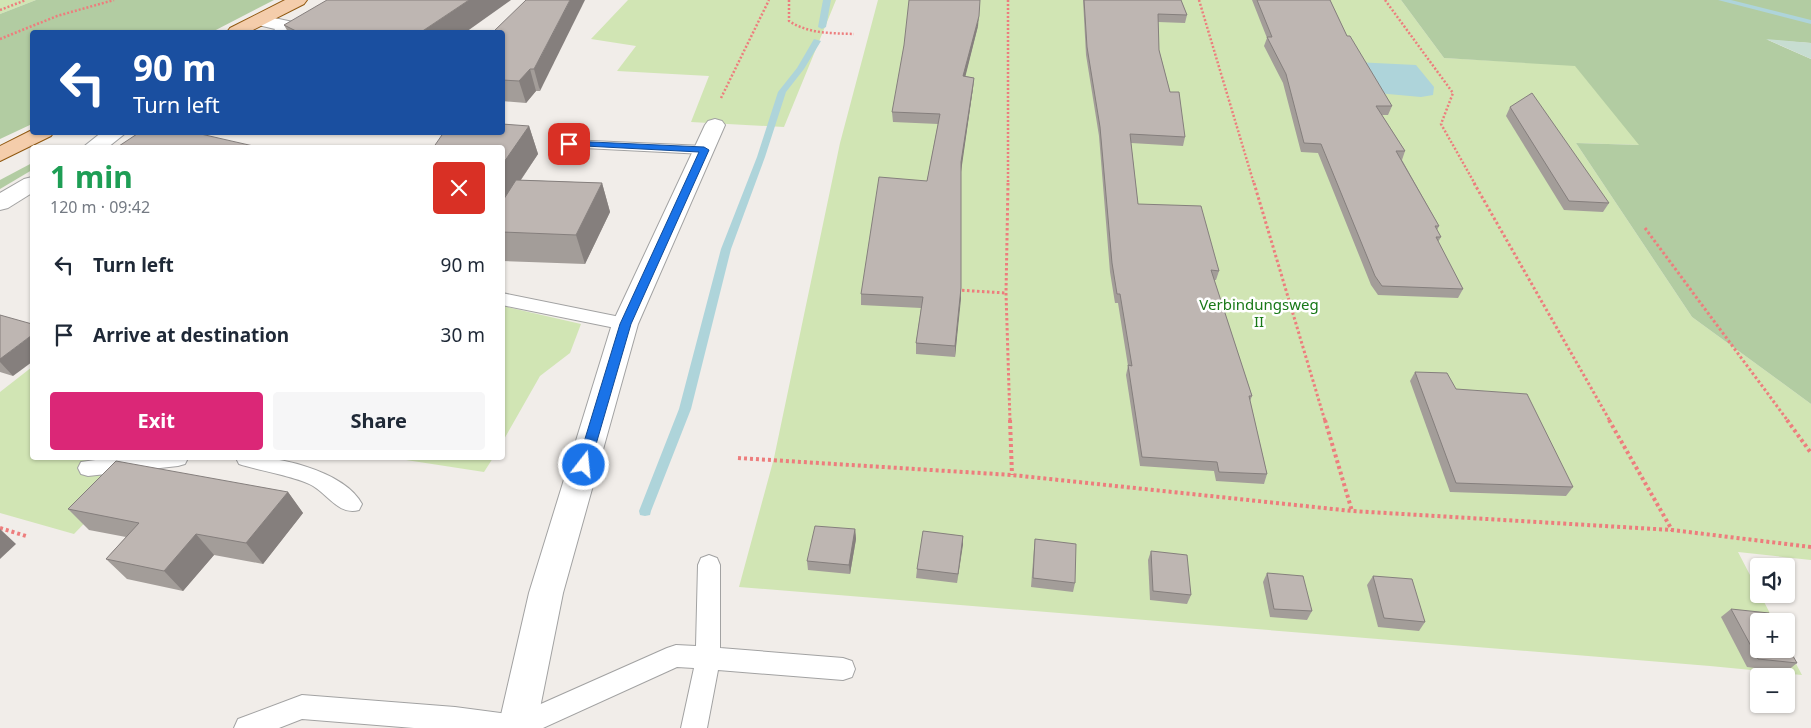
<!DOCTYPE html>
<html lang="en">
<head>
<meta charset="utf-8">
<style>
  body { margin:0; font-family:"Noto Sans",sans-serif; background:#f6f6f7; color:#1f2937; height:100vh; display:flex; flex-direction:column; font-size:19px; white-space:nowrap }
  * { box-sizing:border-box; margin:0 }
  p { font-size:16px; color:#747a83 }
  .icon { flex:none; width:28px; height:28px; fill:none; stroke:currentColor; stroke-width:2; stroke-linecap:round; stroke-linejoin:round }
  .map { position:relative; flex:1; overflow:hidden }
  .side { position:absolute; left:30px; top:145px; width:475px; height:315px; display:flex; flex-direction:column; background:#fff; border-radius:5px; box-shadow:0 1px 4px #0004 }
  .side>* { flex:none }
  .top-card { position:absolute; left:30px; top:30px; width:475px; height:105px; border-radius:5px; box-shadow:0 1px 4px #0004; background:#1a4fa0; color:#fff; overflow:hidden }
  .tools { position:absolute; left:1750px; top:558px; display:grid; gap:10px }
  .tools a { display:grid; place-items:center; width:45px; height:45px; border-radius:5px; background:#fff; box-shadow:0 1px 4px #0004; font-size:25px }
  .pin { position:absolute; display:grid; place-items:center; width:42px; height:42px; color:#fff; margin:-21px; border-radius:10px; box-shadow:0 2px 8px #0006 }
  .me { position:absolute; width:55px; margin:-28px; rotate:16deg; stroke-linejoin:round; filter:drop-shadow(0 0 4px #0008) }
  .turn { display:flex; align-items:center; gap:18px; height:105px; padding:0 20px; font-size:22px }
  .turn .icon { width:65px; height:65px; stroke-width:2.5 }
  .turn b { display:block; font-size:35px; line-height:42px }
  .round { display:grid; place-items:center; flex:none; width:52px; height:52px; border-radius:5px; background:#f6f6f7 }
  .head { display:flex; align-items:center; justify-content:space-between; height:85px; padding:0 20px }
  h1 { font-size:30px; font-weight:700; line-height:38px; color:#1e9e55 }
  .cta { display:flex; gap:10px; margin-top:auto; padding:10px 20px }
  .cta a { flex:1; height:58px; border-radius:5px; background:#db2777; color:#fff; font-size:20px; font-weight:700; line-height:58px; text-align:center }
  .cta a+a { background:#f6f6f7; color:#1f2937 }
  ul { padding:0; list-style:none }
  li { display:flex; align-items:center; gap:15px; height:70px; padding:0 20px }
  li div { flex:1 }
  li b { display:block; font-size:19px }
  li em { font-style:normal }
  .map>svg:first-child { display:block }
</style>
</head>
<body>
<div class="map">
<svg width="1811" height="728" viewBox="0 0 1811 728">
  <rect width="100%" height="100%" fill="#f1ede9"/>
  <g fill="#d1e5b4">
    <path d="M0,0H36L0,14Z"/>
    <path d="M628,0H836L784,127L691,122L709,76L617,71L636,46L591,39Z"/>
    <path d="M878,0H1401L1444,58L1575,65L1640,145L1576,143L1692,317L1811,404V560L1738,552L1774,621H1759V649H1786V645L1802,675L1710,666L739,587L774,458L840,143Z"/>
    <path d="M503,306L581,324L570,353L540,376L503,441Z"/>
    <path d="M32,367V458H147L74,534L0,513V392Z"/>
    <path d="M393,458H493L484,472Z"/>
  </g>
  <g fill="#b2cca2">
    <path d="M36,0H274L212,32H32V124L0,139V14Z"/>
    <path d="M1401,0H1811V43L1768,40L1811,59V404L1692,317L1576,143L1639,145L1575,66L1444,58Z"/>
    <path d="M32,163V170L0,189V180Z"/>
  </g>
  <path fill="#c7ddd1" d="M1766,39L1811,43V59Z"/>
  <path fill="#aed4da" d="M1334,61L1416,65L1434,87L1433,95L1421,97L1366,92Z"/>
  <g fill="none" stroke-linecap="round" stroke-linejoin="round">
    <g fill="#aed4da" fill-rule="evenodd">
      <path d="M823,0H831L826,27L822,29L818,27Z"/>
      <path d="M1718,0H1731L1811,20V24Z"/>
      <path d="M814,39L821,41L804,69L786,92L765,157L731,249L691,409L651,511L650,515L645,516L640,515L639,511L679,409L721,249L757,157L778,92L797,68Z"/>
    </g>
    <g stroke="#a2a2a2" stroke-width="2">
      <g id="lane">
        <path d="M569,140L704,146L711,150L704,154L564,147L562,144Z"/>
        <path d="M502,293L625,318L631,320L634,324L631,328L625,330L502,305Z"/>
        <path d="M110,458H188L185,464L178,466L88,476L81,474L78,468L81,462Z"/>
        <path d="M236,458C271,453 344,470 362,504L359,510C340,516 328,495 313,486C299,477 257,470 239,464Z"/>
        <path d="M709,555L717,558L720,565V648L843,658L852,661L855,669L852,677L843,680L718,670L707,728H681L694,668L677,667L543,728H414L302,719L279,728H234L238,719L302,695L455,707L516,715L667,648L676,645L696,646L698,565L701,558Z"/>
      </g>
    </g>
    <g stroke="#a2a2a2" stroke-width="2">
      <g id="street">
        <path d="M260,15L293,22L296,26L291,32H273L275,29L254,24L251,20L254,16Z"/>
        <path d="M715,119L722,121L725,125L638,324L563,593L536,728H498L529,593L612,324L705,125L708,121Z"/>
        <path d="M102,132H127L107,148H82Z"/>
        <path d="M32,177V193L8,208L0,210V193L24,179Z"/>
      </g>
    </g>
    <g stroke="#90580f" stroke-width="2">
      <g id="primary">
        <path d="M285,0H307L304,4L249,32H227L230,28Z"/>
        <path d="M32,130V132H54L51,136L0,161V146Z"/>
      </g>
    </g>
    <g stroke="#ed7d7d" stroke-width="2.5" stroke-dasharray="2 2" stroke-linecap="butt">
      <path d="M789,0V21C809,34 831,33 854,34"/>
      <path d="M1008,0V184"/>
      <path d="M1199,0L1254,184"/>
      <path d="M1385,0L1453,93L1441,124L1475,184"/>
      <path d="M0,10L26,0"/>
      <path d="M0,39L57,16L114,0"/>
      <path d="M721,98L769,0"/>
    </g>
    <g stroke="#ed7d7d" stroke-width="3" stroke-dasharray="2.5 2.5" stroke-linecap="butt">
      <path d="M1008,183L1006,293L1010,421"/>
      <path d="M1254,183L1325,421"/>
      <path d="M1474,183L1610,421"/>
      <path d="M1645,228L1788,421"/>
      <path d="M957,290L1006,293"/>
    </g>
    <g stroke="#ed7d7d" stroke-width="4" stroke-dasharray="3 3" stroke-linecap="butt">
      <path d="M1010,420L1012,475"/>
      <path d="M1325,420L1352,511"/>
      <path d="M1609,420L1672,530"/>
      <path d="M1787,420L1811,453"/>
      <path d="M738,458L1012,475L1352,511L1672,530L1811,547"/>
      <path d="M0,528L26,536"/>
    </g>
    <use href="#lane" fill="#fff" fill-rule="evenodd"/>
    <use href="#street" fill="#fff" fill-rule="evenodd"/>
    <use href="#primary" fill="#f4cdab" fill-rule="evenodd"/>
  </g>
  <g fill="#a39d99">
    <path d="M526,0L540,91H536L526,103L502,101V32Z"/>
    <path d="M1083,0H1181L1187,15L1185,23L1158,22L1159,50L1170,92L1185,137L1183,146L1131,143L1138,204L1219,271L1216,280H1214L1252,396L1250,401L1267,474L1264,484L1216,481L1214,471L1140,466L1126,375L1128,366L1118,303H1115L1110,272L1099,136L1086,55Z"/>
    <path d="M1252,0H1330L1347,36L1392,106L1388,115H1382L1405,151L1402,160L1439,226L1437,230L1441,237L1438,242L1463,289L1458,298L1378,295L1371,285L1318,153L1301,152L1283,83L1264,46L1267,38Z"/>
    <path d="M284,25L466,32H288Z"/>
    <path d="M978,26L965,76L974,78L973,88L961,169V288L955,357L916,354V343L921,308L861,305V294L927,181L938,124L893,122L892,112Z"/>
    <path d="M1510,107L1609,203L1603,212L1564,210L1506,116Z"/>
    <path d="M529,126L538,154L521,180L602,183L610,212L585,264L502,261V202L504,200H502V148Z"/>
    <path d="M0,315L13,376L0,372Z"/>
    <path d="M1415,372L1456,389L1573,487L1566,496L1450,492L1410,381Z"/>
    <path d="M288,492L303,513L263,564L214,555L183,591L127,579L106,559L126,537L89,530L68,509Z"/>
    <path d="M855,529L856,539L850,574L808,570L807,561Z"/>
    <path d="M963,536L957,583L916,578L917,569Z"/>
    <path d="M1035,539L1075,583L1073,592L1031,587L1034,548Z"/>
    <path d="M1151,551L1191,595L1187,604L1150,600L1148,560Z"/>
    <path d="M1267,573L1312,611L1307,620L1270,617L1263,582Z"/>
    <path d="M1373,576L1425,622L1419,631L1378,627L1367,585Z"/>
    <path d="M1731,609L1797,663L1786,672L1747,667L1721,617Z"/>
  </g>
  <g fill="#857f7d">
    <path d="M469,0H511L466,32H421Z"/>
    <path d="M570,0H585L540,91L534,69Z"/>
    <path d="M979,16L978,26L963,86V76Z"/>
    <path d="M530,69L536,91L526,103L519,81Z"/>
    <path d="M974,78L973,88L961,172V162Z"/>
    <path d="M529,126L538,154L507,200L502,186V165Z"/>
    <path d="M602,183L610,212L585,264L576,235Z"/>
    <path d="M961,288V299L955,357V346Z"/>
    <path d="M32,335V362L13,376L0,362V359Z"/>
    <path d="M288,492L303,513L263,564L246,543Z"/>
    <path d="M0,529L16,544L0,559Z"/>
    <path d="M855,529L856,539L850,574L849,565Z"/>
    <path d="M196,534L214,555L183,591L164,571Z"/>
    <path d="M963,536V545L957,583L958,574Z"/>
  </g>
  <g fill="#beb6b2" stroke="#857f7d">
    <path d="M327,0H469L421,32H298L284,25Z"/>
    <path d="M526,0H570L534,69H530L519,81L502,80V32H493Z"/>
    <path d="M909,0H980L979,16L963,76L974,78L961,162V288L955,346L916,343L923,297L861,294L879,177L927,181L940,114L892,112L904,45Z"/>
    <path d="M1084,0H1181L1187,15L1158,14L1159,50L1170,92H1179L1185,137L1130,134L1138,204L1201,206L1219,271L1211,270L1252,396H1249L1267,474L1219,472L1217,462L1142,457L1128,365L1132,366L1120,294H1117L1112,263L1100,127L1087,47Z"/>
    <path d="M1257,0H1330L1347,36H1350L1392,106H1376L1405,151H1396L1439,226H1435L1441,237H1436L1463,289L1382,286L1375,276L1321,144L1304,143L1286,74L1267,37H1272Z"/>
    <path d="M1532,93L1609,203L1569,201L1510,107Z"/>
    <path d="M502,124L529,126L502,165V148H433L444,132H502Z"/>
    <path d="M140,132H192L262,148H116Z"/>
    <path d="M516,180L602,183L576,235L502,232V212L504,209H502V202Z"/>
    <path d="M0,315L32,324V335L0,359Z"/>
    <path d="M1415,372L1447,373L1456,389L1527,394L1573,487L1456,483Z"/>
    <path d="M116,461L288,492L246,543L196,534L164,571L106,559L139,523L68,509Z"/>
    <path d="M815,526L855,529L849,565L807,561Z"/>
    <path d="M923,531L963,536L958,574L917,569Z"/>
    <path d="M1035,539L1076,544L1075,583L1033,578Z"/>
    <path d="M1151,551L1187,555L1191,595L1153,591Z"/>
    <path d="M1267,573L1303,576L1312,611L1274,609Z"/>
    <path d="M1373,576L1412,579L1425,622L1384,618Z"/>
    <path d="M1731,609L1769,613L1774,621H1759V649H1786V644L1797,663L1758,659Z"/>
  </g>
  <path fill="#1a73e8" stroke="#114b97" d="M569,141L704,147L709,150L631,324L590,465L584,470L577,465L620,324L699,152L566,145L564,144Z"/>
  <g text-anchor="middle" stroke-width="5" stroke-linejoin="round" paint-order="stroke">
    <g font-size="15" fill="#187817" stroke="#fff">
      <text x="1259" y="310">Verbindungsweg<tspan x="1259" dy="17">II</tspan></text>
    </g>
  </g>
</svg>
<div class="tools">
<a><svg class="icon" aria-label="sound" viewBox="0 0 24 24"><path d="M4 9h4l5-4v14l-5-4H4zM17 9q2 3 0 6"/></svg></a>
<a>+</a>
<a>−</a>
</div>
<div class="pin" style="left:569px;top:144px;background:#d93025"><svg class="icon" aria-label="arrive" viewBox="0 0 24 24"><path d="M6 21V4h12l-3 4 3 4H6"/></svg></div>
<svg class="me" style="left:584px;top:465px" viewBox="-20 -20 40 40"><circle r="17" fill="#1a73e8" stroke="#fff" stroke-width="3"/><path d="M0-11L8 9 0 5-8 9z" fill="#fff"/></svg>
<div class="top-card">
<div class="turn"><svg class="icon" aria-label="left" viewBox="0 0 24 24"><path d="M17 20v-9H6M10 6l-5 5 5 5"/></svg><div><b>90 m</b>Turn left</div></div>
</div>
<section class="side">
<div class="head"><div><h1>1 min</h1><p>120 m · 09:42</p></div><a class="round" style="background:#d93025;color:#fff"><svg class="icon" aria-label="close" viewBox="0 0 24 24"><path d="M6 6l12 12M18 6L6 18"/></svg></a></div>
<ul>
<li><svg class="icon" aria-label="left" viewBox="0 0 24 24"><path d="M17 20v-9H6M10 6l-5 5 5 5"/></svg><div><b>Turn left</b></div><em>90 m</em></li>
<li><svg class="icon" aria-label="arrive" viewBox="0 0 24 24"><path d="M6 21V4h12l-3 4 3 4H6"/></svg><div><b>Arrive at destination</b></div><em>30 m</em></li>
</ul>
<div class="cta"><a>Exit</a><a>Share</a></div>
</section>
</div>
</body>
</html>
